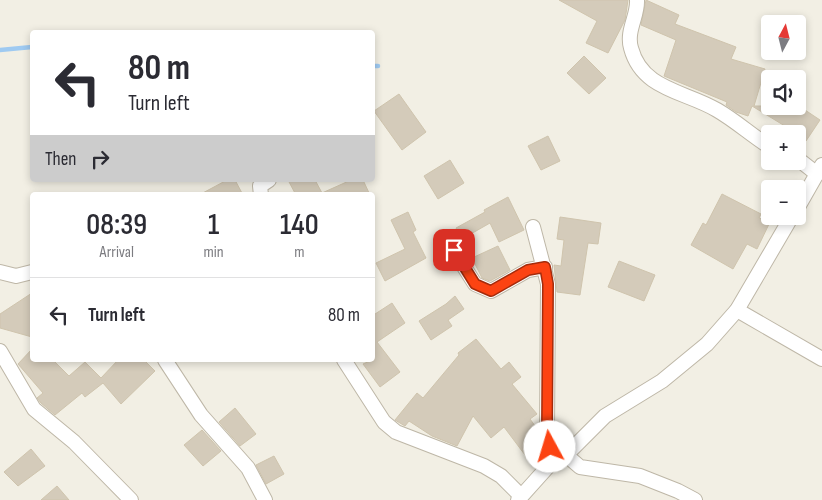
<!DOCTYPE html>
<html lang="en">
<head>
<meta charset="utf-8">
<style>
  body { margin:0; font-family:"Sofia Sans Condensed",sans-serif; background:#f2f2f3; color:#2b2b33; height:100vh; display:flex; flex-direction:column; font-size:19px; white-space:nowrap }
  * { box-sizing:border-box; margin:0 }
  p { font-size:16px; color:#7c7c81 }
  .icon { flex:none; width:28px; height:28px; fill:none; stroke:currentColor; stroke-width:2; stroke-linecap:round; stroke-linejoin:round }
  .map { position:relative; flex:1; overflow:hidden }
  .drawer { position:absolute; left:30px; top:192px; width:345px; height:170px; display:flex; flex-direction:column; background:#fff; border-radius:5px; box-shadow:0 2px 8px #0003 }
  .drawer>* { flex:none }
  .top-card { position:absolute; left:30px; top:30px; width:345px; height:152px; border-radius:5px; box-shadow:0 2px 8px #0003; background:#fff; color:#2b2b33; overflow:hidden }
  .needle { width:32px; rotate:7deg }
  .fabs { position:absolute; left:761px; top:15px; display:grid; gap:10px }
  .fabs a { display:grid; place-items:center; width:45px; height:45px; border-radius:5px; background:#fff; box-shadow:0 2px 8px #0003; font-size:25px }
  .pin { position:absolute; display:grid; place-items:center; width:42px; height:42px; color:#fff; margin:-21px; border-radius:10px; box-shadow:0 2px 8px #0006 }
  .me { position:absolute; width:55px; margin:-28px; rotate:354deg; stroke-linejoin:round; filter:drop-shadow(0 0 4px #0008) }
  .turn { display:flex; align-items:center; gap:18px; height:105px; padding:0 15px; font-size:22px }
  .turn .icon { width:65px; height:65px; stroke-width:2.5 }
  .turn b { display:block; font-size:35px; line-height:42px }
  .then { display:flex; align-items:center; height:48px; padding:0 15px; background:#0003; gap:10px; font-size:19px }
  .eta { display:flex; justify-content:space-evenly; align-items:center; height:85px; text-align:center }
  .eta b { font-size:30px; font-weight:600; line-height:35px }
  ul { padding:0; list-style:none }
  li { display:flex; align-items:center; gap:15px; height:75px; padding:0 15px; border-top:1px solid #e1e1e2 }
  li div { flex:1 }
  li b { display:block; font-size:19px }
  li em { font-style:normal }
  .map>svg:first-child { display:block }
</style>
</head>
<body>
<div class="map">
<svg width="822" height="500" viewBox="0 0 822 500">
  <rect width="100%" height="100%" fill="#f2efe4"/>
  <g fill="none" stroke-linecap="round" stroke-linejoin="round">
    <g stroke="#9fcaf1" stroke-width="4.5">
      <path d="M0,50L32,47"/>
      <path d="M372,66H378"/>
    </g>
  </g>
  <g fill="#d4cbba" stroke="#cfc4ad">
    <path d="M559,0H628L625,20L608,53L586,43L597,21Z"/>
    <path d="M646,0L679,15L675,24L736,47L731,59L765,69L754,106H799L820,120L806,141L798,134L752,106L748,116L736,112L726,105L727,102L664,76L676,40L641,25Z"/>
    <path d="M584,56L606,78L589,94L567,73Z"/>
    <path d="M399,94L426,132L402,150L374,111Z"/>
    <path d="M548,136L560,161L541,170L528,146Z"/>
    <path d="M450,160L464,183L438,199L424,176Z"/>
    <path d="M227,180H235L243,195H199Z"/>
    <path d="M288,180H315L322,193L351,180H363L370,195H296Z"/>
    <path d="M722,194L761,214L759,218L770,222L757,249L747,244L733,269L691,245L703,223L706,225Z"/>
    <path d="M508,197L524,230L499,242L490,223L462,239L456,228L485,212L484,210Z"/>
    <path d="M408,212L416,230L413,232L426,258L385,281L376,263L405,249L391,220Z"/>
    <path d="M560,217L601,223L598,244L588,243L580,295L557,292L554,265L561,266L564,240L557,239Z"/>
    <path d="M498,246L510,270L490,281L482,278L472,258Z"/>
    <path d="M619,261L655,275L644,301L608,287Z"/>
    <path d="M32,293V337L0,328V314Z"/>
    <path d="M455,296L464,309L448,320L452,326L431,340L419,321L446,304Z"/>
    <path d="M392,303L405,323L377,342L400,372L380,387L363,364L372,360V316Z"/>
    <path d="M476,339L501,369L509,362L521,377L512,384L537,414L530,419L538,430L543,455L531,463L504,427L491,438L473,416L457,446L432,436L409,421L405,426L395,420L417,393L423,398L459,355L458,353Z"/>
    <path d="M32,349V360H53L69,376L85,362L101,378L118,360H144L155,371L121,404L103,383L85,397L82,393L55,415L41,403L37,398L43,393L18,364Z"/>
    <path d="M235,408L256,434L240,446L219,422Z"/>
    <path d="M202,430L221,451L203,466L184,445Z"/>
    <path d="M31,449L45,466L18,486L4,472Z"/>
    <path d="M274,456L284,474L266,484L256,465Z"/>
    <path d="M57,486L69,500H41Z"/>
  </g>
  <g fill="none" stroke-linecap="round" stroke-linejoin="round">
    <g stroke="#beb7a7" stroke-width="16">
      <g id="street">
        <path d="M637,0C638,16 626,31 631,48C642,90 685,91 717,110C736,121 751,135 770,147"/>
        <path d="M798,159L817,174"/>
        <path d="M261,195L260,186L269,180"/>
        <path d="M798,207L822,165"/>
        <path d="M533,227L548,284L547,432L553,461"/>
        <path d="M454,251L475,284L491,291L528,270L545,267"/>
        <path d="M0,272L16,276L32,272"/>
        <path d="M737,310L822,359"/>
        <path d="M0,351L34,409L74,442L131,500"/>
        <path d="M165,360L201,415L248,468L265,500"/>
        <path d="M344,360L384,422L396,432L484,466L501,476L521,496"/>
        <path d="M566,455L580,467L640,476L678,491L695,500"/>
        <path d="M518,500L553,461L566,455L605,416L662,381L707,344L737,310L792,216"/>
      </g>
    </g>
    <use href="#street" stroke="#fff" stroke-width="14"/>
  </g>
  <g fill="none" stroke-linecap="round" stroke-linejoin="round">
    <g stroke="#a42c0c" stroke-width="12">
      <path id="route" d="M454,250L475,284L491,291L528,270L545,267L548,284L547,432L550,447"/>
    </g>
    <use href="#route" stroke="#fc4312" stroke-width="9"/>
  </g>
</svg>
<div class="fabs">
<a><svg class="needle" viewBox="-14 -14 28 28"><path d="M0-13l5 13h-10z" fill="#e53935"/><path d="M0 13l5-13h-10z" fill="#7c7c81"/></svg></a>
<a><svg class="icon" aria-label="sound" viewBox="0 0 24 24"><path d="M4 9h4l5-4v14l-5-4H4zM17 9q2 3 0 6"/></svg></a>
<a>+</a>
<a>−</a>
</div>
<div class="pin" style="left:454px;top:250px;background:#d93025"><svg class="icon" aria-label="arrive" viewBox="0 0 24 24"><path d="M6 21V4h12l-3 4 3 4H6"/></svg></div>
<svg class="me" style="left:550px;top:447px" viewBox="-20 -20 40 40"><circle r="19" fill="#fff"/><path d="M0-13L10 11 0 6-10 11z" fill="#fc4312"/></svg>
<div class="top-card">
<div class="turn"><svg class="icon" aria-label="left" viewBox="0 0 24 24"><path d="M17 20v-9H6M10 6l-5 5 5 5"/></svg><div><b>80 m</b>Turn left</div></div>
<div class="then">Then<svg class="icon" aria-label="right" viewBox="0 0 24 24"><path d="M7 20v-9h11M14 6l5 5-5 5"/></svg></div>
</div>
<section class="drawer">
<div class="eta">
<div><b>08:39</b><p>Arrival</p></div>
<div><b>1</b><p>min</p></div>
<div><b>140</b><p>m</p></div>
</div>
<ul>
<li><svg class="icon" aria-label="left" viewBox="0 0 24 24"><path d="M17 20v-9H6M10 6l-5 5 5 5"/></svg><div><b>Turn left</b></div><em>80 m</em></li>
</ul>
</section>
</div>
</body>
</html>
